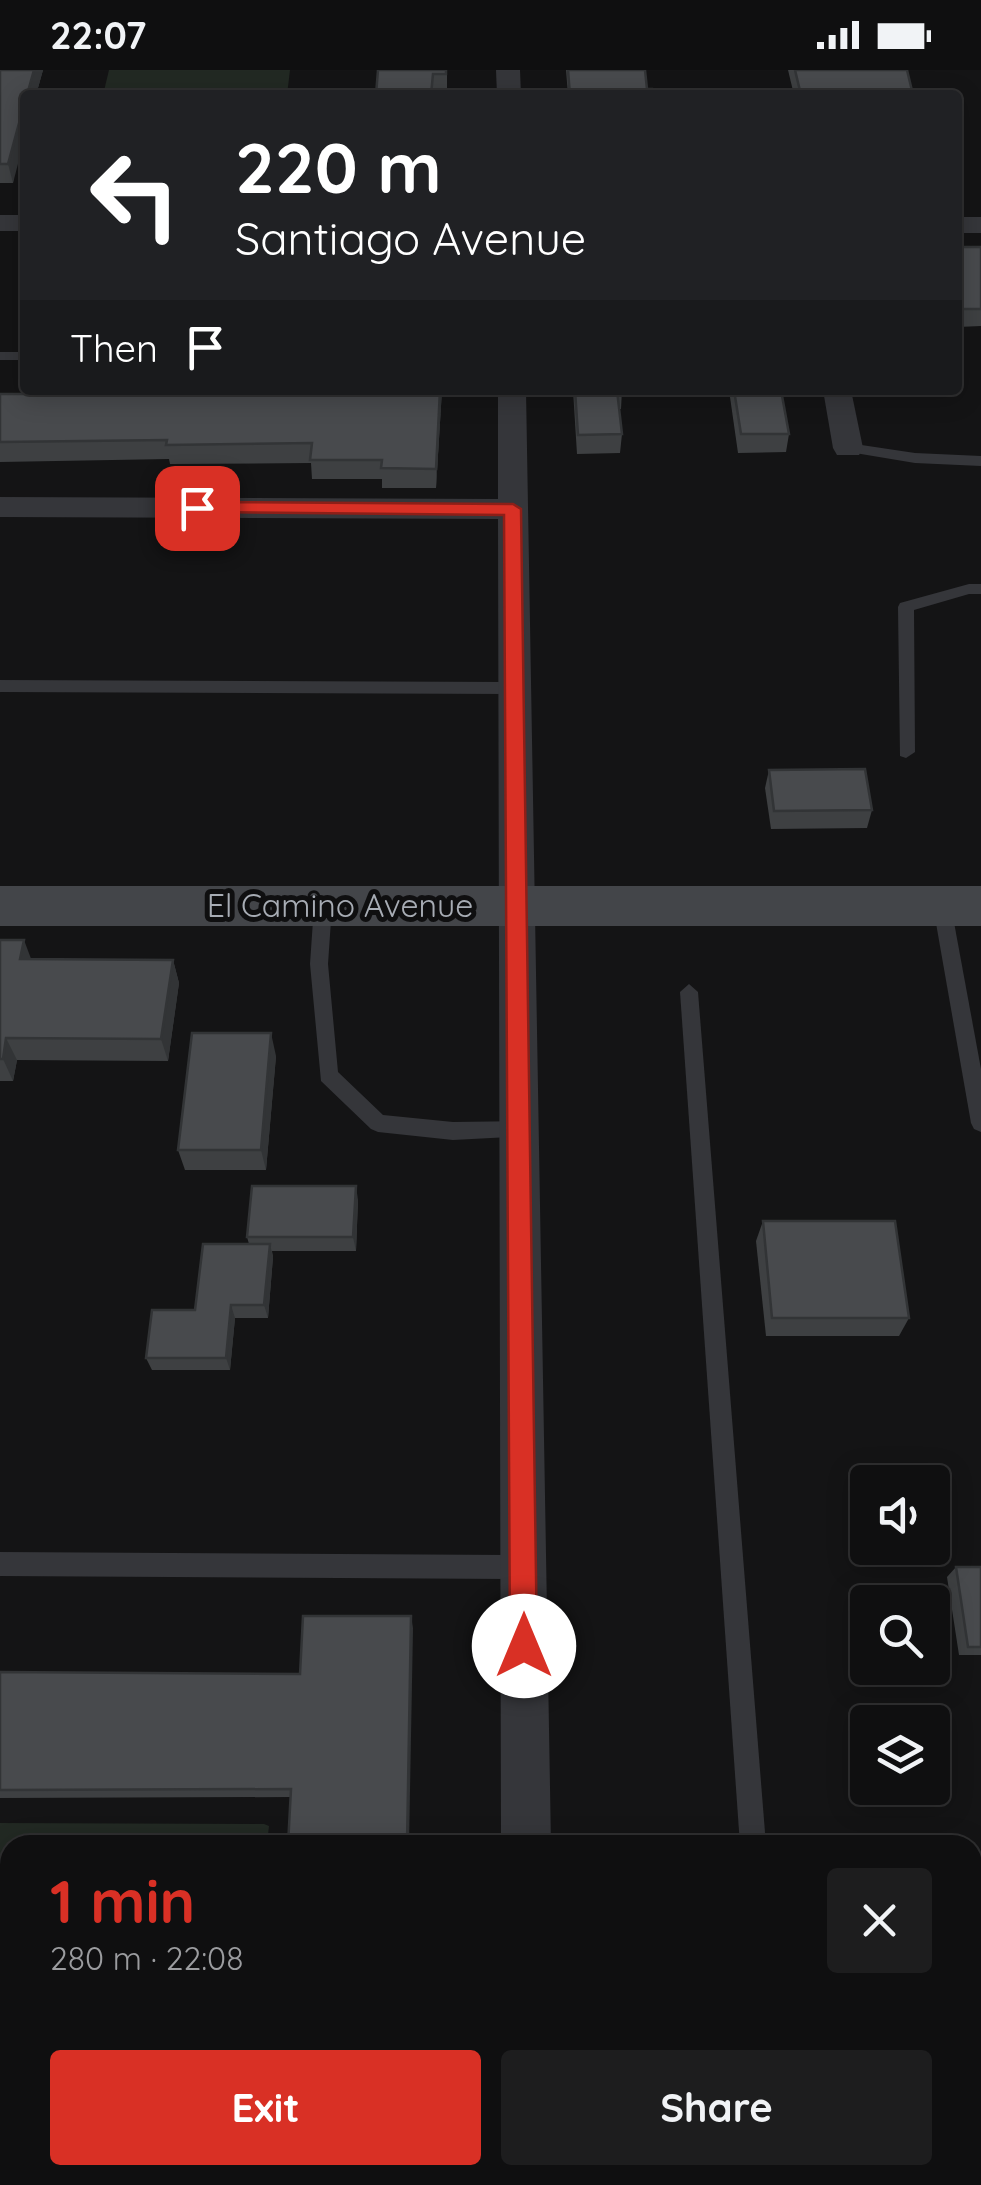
<!DOCTYPE html>
<html lang="en">
<head>
<meta charset="utf-8">
<style>
  body { margin:0; font-family:Quicksand,sans-serif; background:#1d1d1e; color:#f1f3f6; height:100vh; display:flex; flex-direction:column; font-size:38px; white-space:nowrap }
  * { box-sizing:border-box; margin:0 }
  p { font-size:32px; color:#9b9c9f }
  .icon { flex:none; width:55px; height:55px; fill:none; stroke:currentColor; stroke-width:2; stroke-linecap:round; stroke-linejoin:round }
  .map { position:relative; flex:1; overflow:hidden }
  .sheet { position:absolute; left:0px; top:1765px; width:982px; height:350px; display:flex; flex-direction:column; background:#0f0f10; border-radius:30px 30px 0 0; box-shadow:0 5px 25px #0003,0 0 0 2px #2f2f30 }
  .sheet>* { flex:none }
  .guide { position:absolute; left:20px; top:20px; width:942px; height:305px; border-radius:10px; box-shadow:0 5px 25px #0003,0 0 0 2px #2f2f30; background:#202124; color:#fff; overflow:hidden }
  .tools { position:absolute; left:850px; top:1395px; display:grid; gap:20px }
  .tools a { display:grid; place-items:center; width:100px; height:100px; border-radius:10px; background:#0f0f10; box-shadow:0 5px 25px #0003,0 0 0 2px #2f2f30; font-size:50px }
  .pin { position:absolute; display:grid; place-items:center; width:85px; height:85px; color:#fff; margin:-42px; border-radius:20px; box-shadow:0 5px 15px #0006 }
  .me { position:absolute; width:110px; margin:-55px; rotate:0deg; stroke-linejoin:round; filter:drop-shadow(0 0 8px #0008) }
  .turn { display:flex; align-items:center; gap:35px; height:210px; padding:0 50px; font-size:45px }
  .turn .icon { width:130px; height:130px; stroke-width:2.5 }
  .turn b { display:block; font-size:70px; line-height:85px }
  .then { display:flex; align-items:center; height:95px; padding:0 50px; background:#0003; gap:20px; font-size:38px }
  .round { display:grid; place-items:center; flex:none; width:105px; height:105px; border-radius:10px; background:#1d1d1e }
  .headline { display:flex; align-items:center; justify-content:space-between; height:170px; padding:0 50px }
  h1 { font-size:60px; font-weight:700; line-height:75px; color:#d93025 }
  .button { display:flex; gap:20px; margin-top:auto; padding:20px 50px }
  .button a { flex:1; height:115px; border-radius:10px; background:#d93025; color:#fff; font-size:40px; font-weight:700; line-height:115px; text-align:center }
  .button a+a { background:#1d1d1e; color:#f1f3f6 }
  .status { display:flex; justify-content:space-between; align-items:center; height:70px; padding:0 50px; background:#0f0f10; direction:ltr }
  .status svg { height:28px; fill:currentColor }
  .map>svg:first-child { display:block }
</style>
</head>
<body>
<div class="status"><b>22:07</b><svg viewBox="0 0 49 12"><path d="M0 12V9h3v3zM5 12V6h3v6zM10 12V3h3v9zM15 12V0h3v12zM26 1h20v11H26zM47 4h2v5h-2z"/></svg></div>
<div class="map">
<svg width="981" height="2115" viewBox="0 0 981 2115">
  <rect width="100%" height="100%" fill="#141415"/>
  <g fill="#222923">
    <path d="M109,0H290L287,25H103Z"/>
    <path d="M0,1753L264,1754L269,1756L267,1775H10V1887L0,1874Z"/>
  </g>
  <g fill="none" stroke-linecap="round" stroke-linejoin="round">
    <g fill="#35363a" fill-rule="evenodd">
      <rect x="0" y="282" width="25" height="8"/>
      <path d="M848,373L915,383L981,386V396L915,393L843,381V375Z"/>
      <path d="M969,514H981V524H969L914,540L915,682L906,688L900,686L898,537L900,533Z"/>
      <path d="M0,610L515,612L523,618L515,624L0,622Z"/>
      <path d="M323,829L332,836L328,894L338,1002L383,1045L453,1052L520,1051L527,1054L530,1060L527,1066L453,1070L378,1062L371,1059L321,1011L310,894L314,836Z"/>
      <path d="M942,829L951,836L981,999V1062L974,1059L971,1053L933,836Z"/>
      <path d="M689,914L698,922L766,1775H740L680,922Z"/>
      <path d="M0,1482L523,1485L531,1489L535,1497L531,1505L523,1509L0,1506Z"/>
      <rect x="972" y="1964" width="9" height="26"/>
    </g>
    <g fill="#35363a" fill-rule="evenodd">
      <path d="M496,0H520L521,25H497Z"/>
      <rect x="0" y="145" width="25" height="16"/>
      <rect x="958" y="147" width="23" height="16"/>
      <path d="M498,320H526L551,1775H501L498,449L0,447V427L498,429Z"/>
      <path d="M823,320H851L863,378L859,385H837L833,378Z"/>
      <rect x="501" y="2105" width="56" height="10"/>
    </g>
    <rect fill="#434549" fill-rule="evenodd" x="0" y="816" width="981" height="40"/>
  </g>
  <g fill="#3e4042">
    <path d="M0,0H43L36,25H25L13,113H0Z"/>
    <path d="M378,0H447V23H433Z"/>
    <path d="M566,0H645L647,19L652,25H568Z"/>
    <path d="M788,0H907L913,25H794Z"/>
    <path d="M958,177H981V256L958,257Z"/>
    <path d="M60,320H442L436,418H382V409H312L311,393L170,394L169,389L0,392V324H60Z"/>
    <path d="M573,320H622L621,339H619L622,364L620,383L577,384Z"/>
    <path d="M729,320H785L784,326H782L789,364L786,382L738,383Z"/>
    <path d="M769,700L872,740L867,758L771,759L765,718Z"/>
    <path d="M0,870L32,889L173,890L179,913L168,991L17,990L13,1011H0Z"/>
    <path d="M276,986L266,1100H185L178,1080Z"/>
    <path d="M358,1130L356,1181H272L273,1187L268,1248H235L230,1300H152L146,1288L195,1240L249,1174L247,1167Z"/>
    <path d="M763,1151L909,1248L899,1266H766L756,1171Z"/>
    <path d="M956,1497H981V1585H959L947,1507Z"/>
    <path d="M413,1558L291,1727L0,1728V1602L300,1604Z"/>
  </g>
  <g fill="#323436">
    <path d="M34,0H43L36,25H27Z"/>
    <path d="M25,31V67L13,113L8,94Z"/>
    <path d="M440,320H442L436,418V399Z"/>
    <path d="M24,870L33,894L20,889Z"/>
    <path d="M173,890L179,913L168,991L161,969Z"/>
    <path d="M271,963L276,986L266,1100L261,1080Z"/>
    <path d="M6,968L17,990L13,1011L3,989Z"/>
    <path d="M356,1116L358,1130L356,1181L353,1167Z"/>
    <path d="M270,1174L273,1187L268,1248L264,1235Z"/>
    <path d="M231,1235L235,1248L230,1300L226,1288Z"/>
    <path d="M411,1546L413,1558L409,1775H407Z"/>
    <path d="M238,2105H246L245,2115H237Z"/>
  </g>
  <g fill="#484a4d" stroke="#323436" stroke-width="2.5">
    <path d="M0,0H34L27,25H25V31L8,94H0Z"/>
    <path d="M378,0H446V4H433L431,25H376Z"/>
    <path d="M568,0H645L647,19H652V25H570Z"/>
    <path d="M795,0H907L913,25H801Z"/>
    <rect x="958" y="177" width="23" height="62"/>
    <path d="M60,320H440L436,399L381,398L382,390H310L312,373L166,375L167,370L0,372V324H60Z"/>
    <path d="M575,320H622H617L622,364L578,365Z"/>
    <path d="M734,320H781L789,364H741Z"/>
    <path d="M865,699L872,740L774,741L769,700Z"/>
    <path d="M0,870H24L20,889L173,890L161,969L6,968L3,989H0Z"/>
    <path d="M192,963H271L261,1080H178Z"/>
    <path d="M252,1116H356L353,1167H247Z"/>
    <path d="M763,1151H895L909,1248H772Z"/>
    <path d="M203,1174H270L264,1235H231L226,1288H146L152,1240H195Z"/>
    <path d="M956,1497H981V1577H968Z"/>
    <path d="M303,1546H411L407,1775H288L291,1719L0,1720V1602L300,1604Z"/>
    <path d="M0,2028H10V2105H238L237,2115H0Z"/>
    <path d="M303,2105H395L394,2115H303Z"/>
  </g>
  <path fill="#d93025" stroke="#8d1f18" stroke-width="2.5" d="M197,432L513,434L521,439L537,1576L533,1586L524,1590L514,1586L510,1576L504,445L191,442L189,438Z"/>
  <g text-anchor="middle" stroke-width="10" stroke-linejoin="round" paint-order="stroke">
    <g font-size="32" fill="#a7acb4" stroke="#0f0f10">
      <text x="340" y="847">El Camino Avenue</text>
    </g>
  </g>
</svg>
<div class="tools">
<a><svg class="icon" aria-label="sound" viewBox="0 0 24 24"><path d="M4 9h4l5-4v14l-5-4H4zM17 9q2 3 0 6"/></svg></a>
<a><svg class="icon" aria-label="search" viewBox="0 0 24 24"><circle cx="10" cy="10" r="6"/><path d="M15 15l6 6"/></svg></a>
<a><svg class="icon" aria-label="layers" viewBox="0 0 24 24"><path d="M12 4l9 5-9 5-9-5zM3 14l9 5 9-5"/></svg></a>
</div>
<div class="pin" style="left:197px;top:438px;background:#d93025"><svg class="icon" aria-label="arrive" viewBox="0 0 24 24"><path d="M6 21V4h12l-3 4 3 4H6"/></svg></div>
<svg class="me" style="left:524px;top:1576px" viewBox="-20 -20 40 40"><circle r="19" fill="#fff"/><path d="M0-13L10 11 0 6-10 11z" fill="#d93025"/></svg>
<div class="guide">
<div class="turn"><svg class="icon" aria-label="left" viewBox="0 0 24 24"><path d="M17 20v-9H6M10 6l-5 5 5 5"/></svg><div><b>220 m</b>Santiago Avenue</div></div>
<div class="then">Then<svg class="icon" aria-label="arrive" viewBox="0 0 24 24"><path d="M6 21V4h12l-3 4 3 4H6"/></svg></div>
</div>
<section class="sheet">
<div class="headline"><div><h1>1 min</h1><p>280 m · 22:08</p></div><a class="round"><svg class="icon" aria-label="close" viewBox="0 0 24 24"><path d="M6 6l12 12M18 6L6 18"/></svg></a></div>
<div class="button"><a>Exit</a><a>Share</a></div>
</section>
</div>
</body>
</html>
